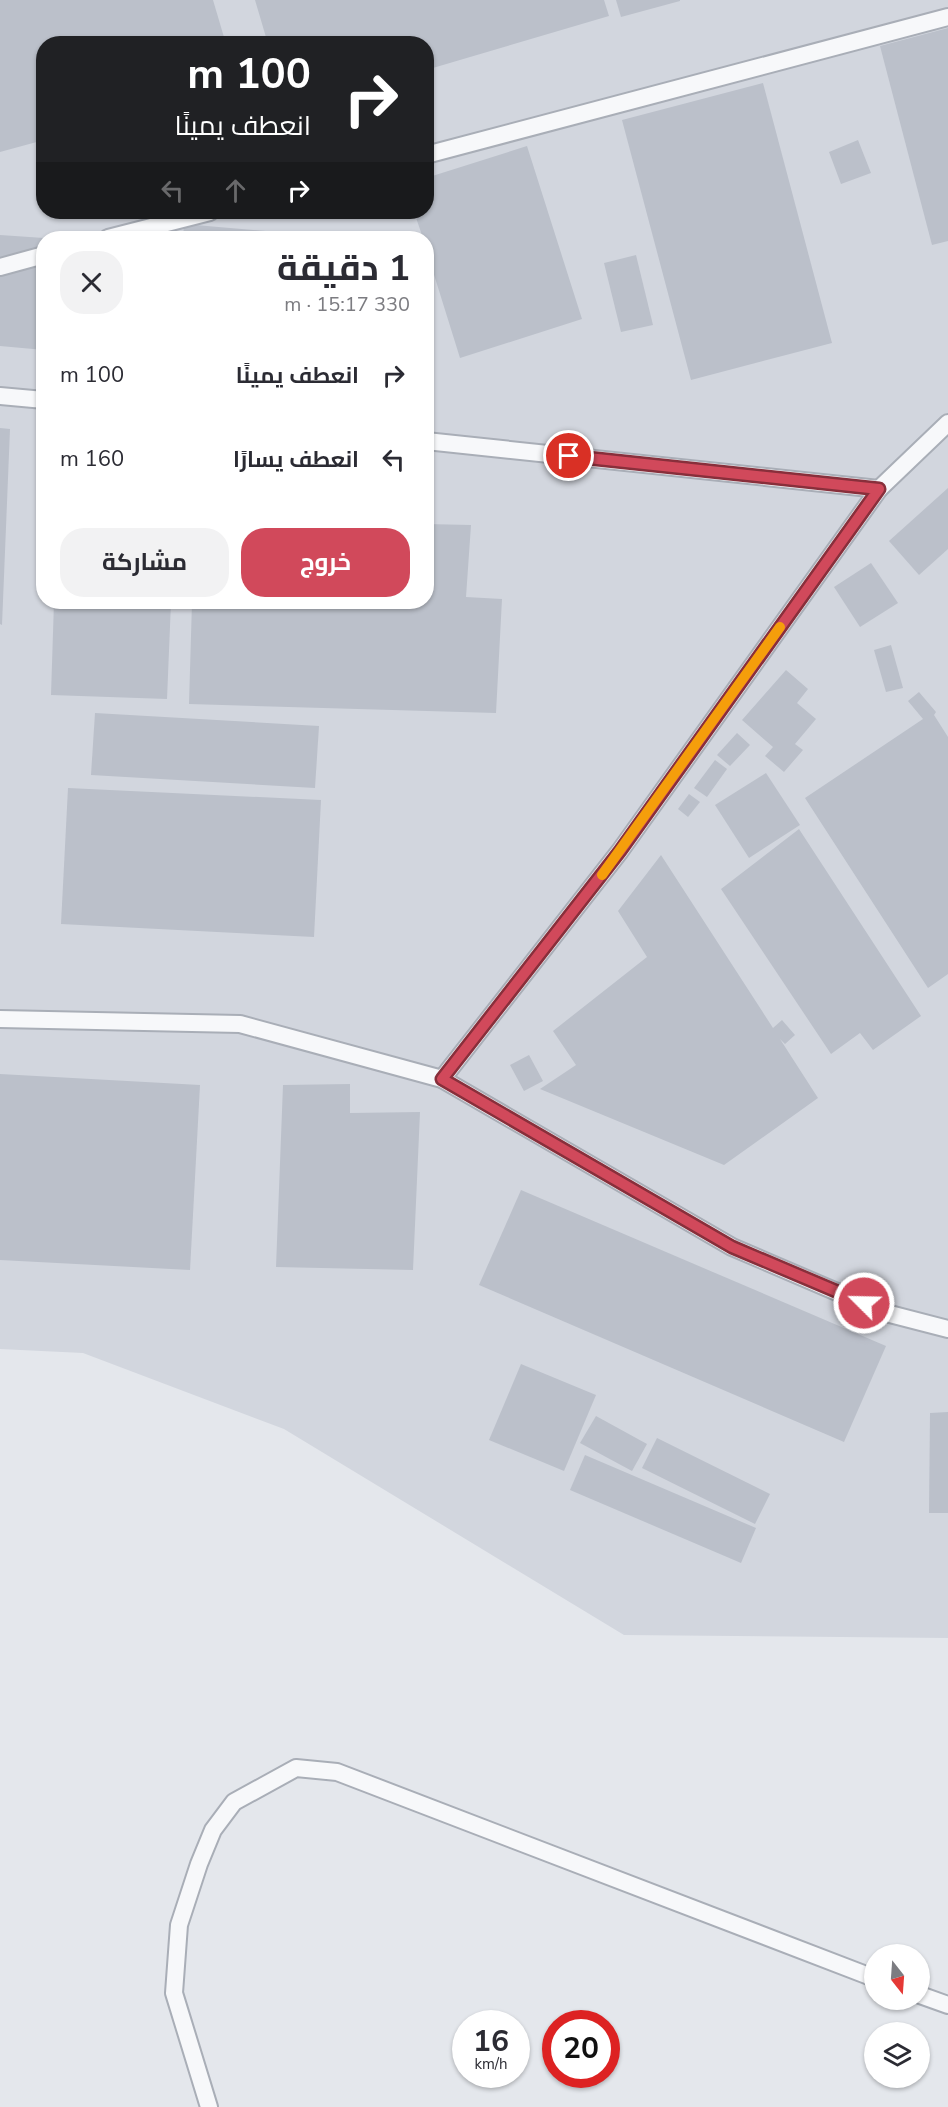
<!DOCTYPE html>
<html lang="ar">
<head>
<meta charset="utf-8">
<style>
  body { margin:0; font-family:"Nunito Sans",Cairo,sans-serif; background:#f2f2f3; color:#2b2b33; direction:rtl; height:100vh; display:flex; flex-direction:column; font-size:22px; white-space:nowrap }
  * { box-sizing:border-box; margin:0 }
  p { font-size:20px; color:#7c7c81 }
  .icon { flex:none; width:33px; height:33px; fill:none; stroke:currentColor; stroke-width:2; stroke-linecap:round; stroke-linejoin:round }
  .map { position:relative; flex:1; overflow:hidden; direction:ltr }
  .side { position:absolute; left:36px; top:231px; width:398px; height:378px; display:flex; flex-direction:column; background:#fff; border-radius:24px; box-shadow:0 2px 4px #0004; direction:rtl }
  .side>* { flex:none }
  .guide { position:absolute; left:36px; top:36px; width:398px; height:183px; border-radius:24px; box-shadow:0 2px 4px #0004; direction:rtl; background:#202124; color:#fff; overflow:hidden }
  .needle { width:39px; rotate:163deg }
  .fabs { position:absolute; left:864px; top:1944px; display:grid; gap:12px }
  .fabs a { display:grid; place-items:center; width:66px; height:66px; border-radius:50%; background:#fff; box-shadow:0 2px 4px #0004; font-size:30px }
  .speed { position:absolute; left:452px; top:2010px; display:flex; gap:12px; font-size:30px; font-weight:700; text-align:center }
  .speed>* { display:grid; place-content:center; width:78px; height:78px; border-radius:50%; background:#fff; box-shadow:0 2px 4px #0004; line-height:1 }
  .speed small { font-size:15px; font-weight:400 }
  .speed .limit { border:9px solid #d22; background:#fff; color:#111 }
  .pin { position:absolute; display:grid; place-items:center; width:51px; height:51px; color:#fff; margin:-26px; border:3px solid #fff; border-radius:50%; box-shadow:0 2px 6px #0007 }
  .me { position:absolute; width:66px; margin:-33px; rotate:293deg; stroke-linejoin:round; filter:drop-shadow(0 0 4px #0008) }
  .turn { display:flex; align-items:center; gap:21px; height:126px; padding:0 24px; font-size:27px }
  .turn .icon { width:78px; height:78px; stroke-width:2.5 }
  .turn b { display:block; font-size:42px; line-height:51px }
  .lanes { display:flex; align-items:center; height:57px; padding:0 24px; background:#0003; justify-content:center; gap:30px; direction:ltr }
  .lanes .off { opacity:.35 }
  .round { display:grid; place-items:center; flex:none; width:63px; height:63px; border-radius:24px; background:#f2f2f3 }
  .headline { display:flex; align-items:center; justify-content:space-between; height:102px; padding:0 24px }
  h1 { font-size:36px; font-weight:700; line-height:45px }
  .action { display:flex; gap:12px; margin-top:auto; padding:12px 24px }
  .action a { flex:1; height:69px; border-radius:24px; background:#d1495b; color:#fff; font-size:24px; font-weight:700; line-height:69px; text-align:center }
  .action a+a { background:#f2f2f3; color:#2b2b33 }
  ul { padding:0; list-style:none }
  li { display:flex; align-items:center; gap:18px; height:84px; padding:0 24px }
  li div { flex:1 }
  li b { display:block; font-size:22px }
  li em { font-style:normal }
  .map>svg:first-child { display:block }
</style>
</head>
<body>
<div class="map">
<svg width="948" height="2107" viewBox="0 0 948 2107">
  <rect width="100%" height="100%" fill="#e4e7ec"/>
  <path fill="#d2d6de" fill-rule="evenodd" d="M0,0H948V1638L624,1635L284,1429L83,1353L0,1349ZM44,44H426V212H44ZM44,238H426V602H44Z"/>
  <g fill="#bbc0ca">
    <path d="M0,0H213L226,44H44V140L0,152Z"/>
    <path d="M255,0H604L609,16L426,70V44H268Z"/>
    <path d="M616,0H680V1L621,17Z"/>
    <path d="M948,28V241L932,245L880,46Z"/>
    <path d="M763,83L832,343L691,380L622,120Z"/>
    <path d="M858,140L871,173L841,184L829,152Z"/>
    <path d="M527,146L582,319L460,358L426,249V238H423L414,212H426V178Z"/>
    <path d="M184,224L336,237V238H183Z"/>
    <path d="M0,235L44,238V350L0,346Z"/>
    <path d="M636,255L653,325L621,332L604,263Z"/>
    <path d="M0,428L10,429L2,625L0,624Z"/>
    <path d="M948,488V549L919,575L889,541Z"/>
    <path d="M426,524L471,525L466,597L502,599L496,713L189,704L192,602H426Z"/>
    <path d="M871,563L898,603L860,627L834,587Z"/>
    <path d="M54,602H171L167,699L51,695Z"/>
    <path d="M891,645L903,688L886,692L874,650Z"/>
    <path d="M786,670L808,689L797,703L816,719L795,744L803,750L784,772L765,756L773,747L742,720Z"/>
    <path d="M919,692L936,712L934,715L948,737V974L928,988L805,798L923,719L908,701Z"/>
    <path d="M95,713L319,726L315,788L91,775Z"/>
    <path d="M737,733L750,745L730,766L717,755Z"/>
    <path d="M715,760L727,769L707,797L694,788Z"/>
    <path d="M766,773L800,825L749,858L715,805Z"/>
    <path d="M68,788L321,800L314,937L61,924Z"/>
    <path d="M689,794L700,802L688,817L678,809Z"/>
    <path d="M799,829L921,1016L873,1050L860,1033L831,1054L721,889Z"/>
    <path d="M661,855L773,1028L782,1020L795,1035L785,1044L780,1039L818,1098L724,1165L540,1089L576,1065L553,1031L647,957L618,911Z"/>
    <path d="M529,1055L543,1081L524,1091L510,1065Z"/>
    <path d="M0,1074L200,1085L190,1270L0,1260Z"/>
    <path d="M350,1084V1113L420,1112L413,1270L276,1267L283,1085Z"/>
    <path d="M521,1190L886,1346L844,1442L479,1285Z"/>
    <path d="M521,1364L596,1395L564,1471L489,1440Z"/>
    <path d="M948,1412V1513H929L930,1413Z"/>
    <path d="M596,1416L647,1444L632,1471L580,1443Z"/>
    <path d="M657,1438L770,1494L755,1524L642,1468Z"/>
    <path d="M585,1455L756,1528L741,1563L570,1490Z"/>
  </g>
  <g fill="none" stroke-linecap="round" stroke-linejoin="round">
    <g stroke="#a9aeb7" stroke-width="20">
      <g id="lane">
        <path d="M426,155L948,17"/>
        <path d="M108,238L210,212"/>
        <path d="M0,267L44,255"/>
        <path d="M0,396L44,400"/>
        <path d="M426,441L879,489L948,423"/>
        <path d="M0,1019L240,1024L442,1079L732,1247L886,1313L948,1329"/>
        <path d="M442,1079L620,851L879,489"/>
        <path d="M920,1995L948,2005"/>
        <path d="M209,2107L174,1993L179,1925L199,1864L213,1830L234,1802L296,1768L337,1772L874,1978"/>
      </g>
    </g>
    <use href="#lane" stroke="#f7f8fa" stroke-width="16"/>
  </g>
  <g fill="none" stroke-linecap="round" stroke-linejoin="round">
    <g stroke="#882f3b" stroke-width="15">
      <path id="route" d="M569,456L879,489L620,851L442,1079L732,1247L864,1303"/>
    </g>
    <use href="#route" stroke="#d1495b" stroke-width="10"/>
    <path stroke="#f59e0b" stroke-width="10" d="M602,875L780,627"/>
  </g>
</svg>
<div class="fabs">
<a><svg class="needle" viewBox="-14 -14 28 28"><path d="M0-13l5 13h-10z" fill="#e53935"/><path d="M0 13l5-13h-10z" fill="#7c7c81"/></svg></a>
<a><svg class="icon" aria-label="layers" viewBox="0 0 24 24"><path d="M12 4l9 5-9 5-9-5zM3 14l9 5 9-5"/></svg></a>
</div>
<div class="speed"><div>16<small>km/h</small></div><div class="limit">20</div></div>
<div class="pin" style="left:569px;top:456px;background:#d93025"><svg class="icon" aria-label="arrive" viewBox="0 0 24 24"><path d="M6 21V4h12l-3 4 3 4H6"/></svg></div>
<svg class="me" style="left:864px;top:1303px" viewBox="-20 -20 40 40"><circle r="17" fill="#d1495b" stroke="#fff" stroke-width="3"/><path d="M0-11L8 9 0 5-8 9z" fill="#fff"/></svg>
<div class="guide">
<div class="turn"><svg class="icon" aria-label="right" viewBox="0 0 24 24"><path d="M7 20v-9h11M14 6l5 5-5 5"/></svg><div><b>100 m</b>انعطف يمينًا</div></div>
<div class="lanes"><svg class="icon off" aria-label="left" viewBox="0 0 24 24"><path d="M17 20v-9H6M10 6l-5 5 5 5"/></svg><svg class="icon off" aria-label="ahead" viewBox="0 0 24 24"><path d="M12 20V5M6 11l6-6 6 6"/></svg><svg class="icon" aria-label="right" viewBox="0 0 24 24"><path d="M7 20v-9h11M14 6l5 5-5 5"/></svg></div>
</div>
<section class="side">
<div class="headline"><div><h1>1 دقيقة</h1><p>330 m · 15:17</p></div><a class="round"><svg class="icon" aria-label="close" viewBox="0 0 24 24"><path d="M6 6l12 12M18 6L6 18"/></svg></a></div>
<ul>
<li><svg class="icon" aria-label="right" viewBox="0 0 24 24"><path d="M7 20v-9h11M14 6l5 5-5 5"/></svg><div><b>انعطف يمينًا</b></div><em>100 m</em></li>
<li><svg class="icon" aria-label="left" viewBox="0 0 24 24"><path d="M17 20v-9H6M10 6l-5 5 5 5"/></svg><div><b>انعطف يسارًا</b></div><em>160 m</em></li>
</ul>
<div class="action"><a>خروج</a><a>مشاركة</a></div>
</section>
</div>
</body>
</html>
